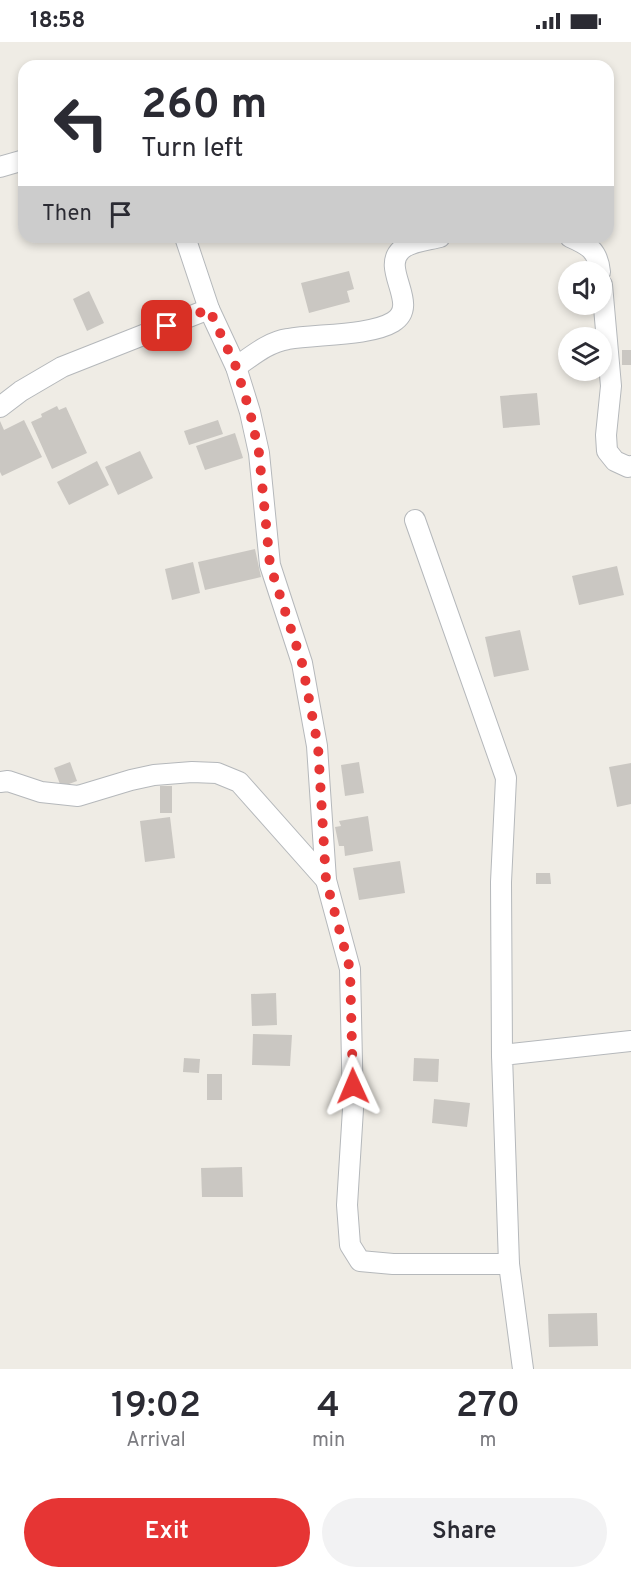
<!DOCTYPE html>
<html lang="en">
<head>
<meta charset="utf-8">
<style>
  body { margin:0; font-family:Overpass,sans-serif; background:#f2f2f3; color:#2b2b33; height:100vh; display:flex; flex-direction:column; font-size:22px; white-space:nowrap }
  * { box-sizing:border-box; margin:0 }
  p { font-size:20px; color:#7c7c81 }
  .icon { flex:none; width:33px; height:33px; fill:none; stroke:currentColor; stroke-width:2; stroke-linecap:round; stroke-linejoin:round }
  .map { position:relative; height:1327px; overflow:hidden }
  .details { display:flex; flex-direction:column; background:#fff; flex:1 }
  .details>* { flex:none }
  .banner { position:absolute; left:18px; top:18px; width:596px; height:183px; border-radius:18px; box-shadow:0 3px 9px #0003; background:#fff; color:#2b2b33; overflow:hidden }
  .buttons { position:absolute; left:558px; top:219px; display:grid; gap:12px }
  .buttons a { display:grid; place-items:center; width:54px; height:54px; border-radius:50%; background:#fff; box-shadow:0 3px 9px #0003; font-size:30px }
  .pin { position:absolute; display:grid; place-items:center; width:51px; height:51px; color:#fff; margin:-26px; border-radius:12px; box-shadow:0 3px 9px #0006 }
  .me { position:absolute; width:66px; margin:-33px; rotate:359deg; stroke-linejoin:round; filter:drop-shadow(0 0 4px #0008) }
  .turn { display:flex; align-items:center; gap:21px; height:126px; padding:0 24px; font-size:27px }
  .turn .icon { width:78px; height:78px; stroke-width:2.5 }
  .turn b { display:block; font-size:42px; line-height:51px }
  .then { display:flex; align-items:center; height:57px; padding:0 24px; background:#0003; gap:12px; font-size:22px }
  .eta { display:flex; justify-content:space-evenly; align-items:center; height:102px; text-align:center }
  .eta b { font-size:36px; font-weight:600; line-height:42px }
  .action { display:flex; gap:12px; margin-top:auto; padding:12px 24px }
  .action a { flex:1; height:69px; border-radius:36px; background:#e63534; color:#fff; font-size:24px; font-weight:600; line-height:69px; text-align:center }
  .action a+a { background:#f2f2f3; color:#2b2b33 }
  .status { display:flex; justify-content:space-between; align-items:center; height:42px; padding:0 30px; background:#fff; direction:ltr }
  .status svg { height:16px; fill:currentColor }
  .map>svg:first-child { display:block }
</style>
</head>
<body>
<div class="status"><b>18:58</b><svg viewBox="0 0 49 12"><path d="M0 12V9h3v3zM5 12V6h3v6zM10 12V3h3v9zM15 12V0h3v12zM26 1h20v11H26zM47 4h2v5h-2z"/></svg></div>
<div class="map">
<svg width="631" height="1327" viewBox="0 0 631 1327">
  <rect width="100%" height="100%" fill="#efece5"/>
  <g fill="#cac7c2">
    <path d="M349,229L354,247L347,249L350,260L309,271L301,241Z"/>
    <path d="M89,249L104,281L87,289L73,257Z"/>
    <rect x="622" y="308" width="9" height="15"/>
    <path d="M537,351L540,383L503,386L500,354Z"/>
    <path d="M57,364L59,368L66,365L87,411L52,427L31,380L42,375L41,372Z"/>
    <path d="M24,378L42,415L2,434L0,430V379L4,388Z"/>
    <path d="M218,378L223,392L189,403L184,389Z"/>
    <path d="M235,391L243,416L205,428L196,404Z"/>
    <path d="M140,409L153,436L118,453L105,425Z"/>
    <path d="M97,419L109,443L69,463L57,440Z"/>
    <path d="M255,507L261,535L205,548L198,520Z"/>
    <path d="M193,520L200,551L172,558L165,527Z"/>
    <path d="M617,524L624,553L579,563L572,534Z"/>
    <path d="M520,588L529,628L494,635L485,595Z"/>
    <path d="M70,720L77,739L61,745L54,726Z"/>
    <path d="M359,720L364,751L345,754L341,723Z"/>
    <path d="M631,721V762L617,765L609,725Z"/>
    <rect x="160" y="744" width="12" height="27"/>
    <path d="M368,774L373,809L345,814L344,804H339L335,785L341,784L339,779Z"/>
    <path d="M170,775L175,816L145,820L140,779Z"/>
    <path d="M400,819L405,851L359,858L353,826Z"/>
    <path d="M536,831H550L551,842H536Z"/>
    <path d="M276,951L277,983L252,984L251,952Z"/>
    <path d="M253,992L292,993L290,1024L252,1023Z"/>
    <path d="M184,1016L200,1017L199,1031L183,1030Z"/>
    <path d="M414,1016L439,1017L438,1040L413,1039Z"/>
    <rect x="207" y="1032" width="15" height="26"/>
    <path d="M434,1057L470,1061L467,1085L432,1081Z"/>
    <path d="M242,1125L243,1155H202L201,1126Z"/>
    <path d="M597,1271L598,1304L549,1305L548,1272Z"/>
  </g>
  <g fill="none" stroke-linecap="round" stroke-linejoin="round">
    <g stroke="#b5b8bb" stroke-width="22">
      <g id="minor">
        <path d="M0,125L24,118"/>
        <path d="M185,195L209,267L236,325L250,370L259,411L270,523L302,621L317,704L326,838L350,927L353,1067L347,1163L350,1203L360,1219L393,1222H509"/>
        <path d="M570,195C588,203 598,208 600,230"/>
        <path d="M602,243L611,344L606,393L607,409L615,419L628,425L631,424"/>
        <path d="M236,325C252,314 268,300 288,297C316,292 370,294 393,280C421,263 380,227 401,208C410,199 429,198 440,195"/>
        <path d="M0,365L21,349L62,325L209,267"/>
        <path d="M415,478L506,736L501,840L502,1013"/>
        <path d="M0,740L8,739L41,750L78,754L131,738L154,733L192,730L217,731L239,740L326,838"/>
        <path d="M523,1327L509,1222L502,1013L631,999"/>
      </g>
    </g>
    <use href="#minor" stroke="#fff" stroke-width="20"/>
  </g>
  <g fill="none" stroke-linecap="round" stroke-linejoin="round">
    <path stroke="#e63534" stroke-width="10" stroke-dasharray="0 18" d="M167,284L209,267L236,325L250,370L259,411L270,523L302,621L318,704L326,838L350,927L353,1044"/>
  </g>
</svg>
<div class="buttons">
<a><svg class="icon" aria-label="sound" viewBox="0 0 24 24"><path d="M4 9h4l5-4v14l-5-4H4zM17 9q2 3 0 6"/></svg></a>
<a><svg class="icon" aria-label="layers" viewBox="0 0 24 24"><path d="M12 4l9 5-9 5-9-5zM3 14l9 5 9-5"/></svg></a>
</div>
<div class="pin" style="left:167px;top:284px;background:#d93025"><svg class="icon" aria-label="arrive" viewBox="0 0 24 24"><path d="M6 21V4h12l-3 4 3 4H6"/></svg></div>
<svg class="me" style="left:353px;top:1044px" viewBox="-20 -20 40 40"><path d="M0-17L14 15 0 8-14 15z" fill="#e63534" stroke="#fff" stroke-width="4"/></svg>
<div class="banner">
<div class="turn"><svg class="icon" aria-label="left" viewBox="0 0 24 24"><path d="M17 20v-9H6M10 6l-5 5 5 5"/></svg><div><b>260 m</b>Turn left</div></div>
<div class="then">Then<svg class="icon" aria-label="arrive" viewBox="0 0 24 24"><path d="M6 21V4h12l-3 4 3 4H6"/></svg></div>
</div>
</div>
<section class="details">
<div class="eta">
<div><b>19:02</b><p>Arrival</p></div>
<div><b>4</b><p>min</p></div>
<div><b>270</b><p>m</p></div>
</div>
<div class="action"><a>Exit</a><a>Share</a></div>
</section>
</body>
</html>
